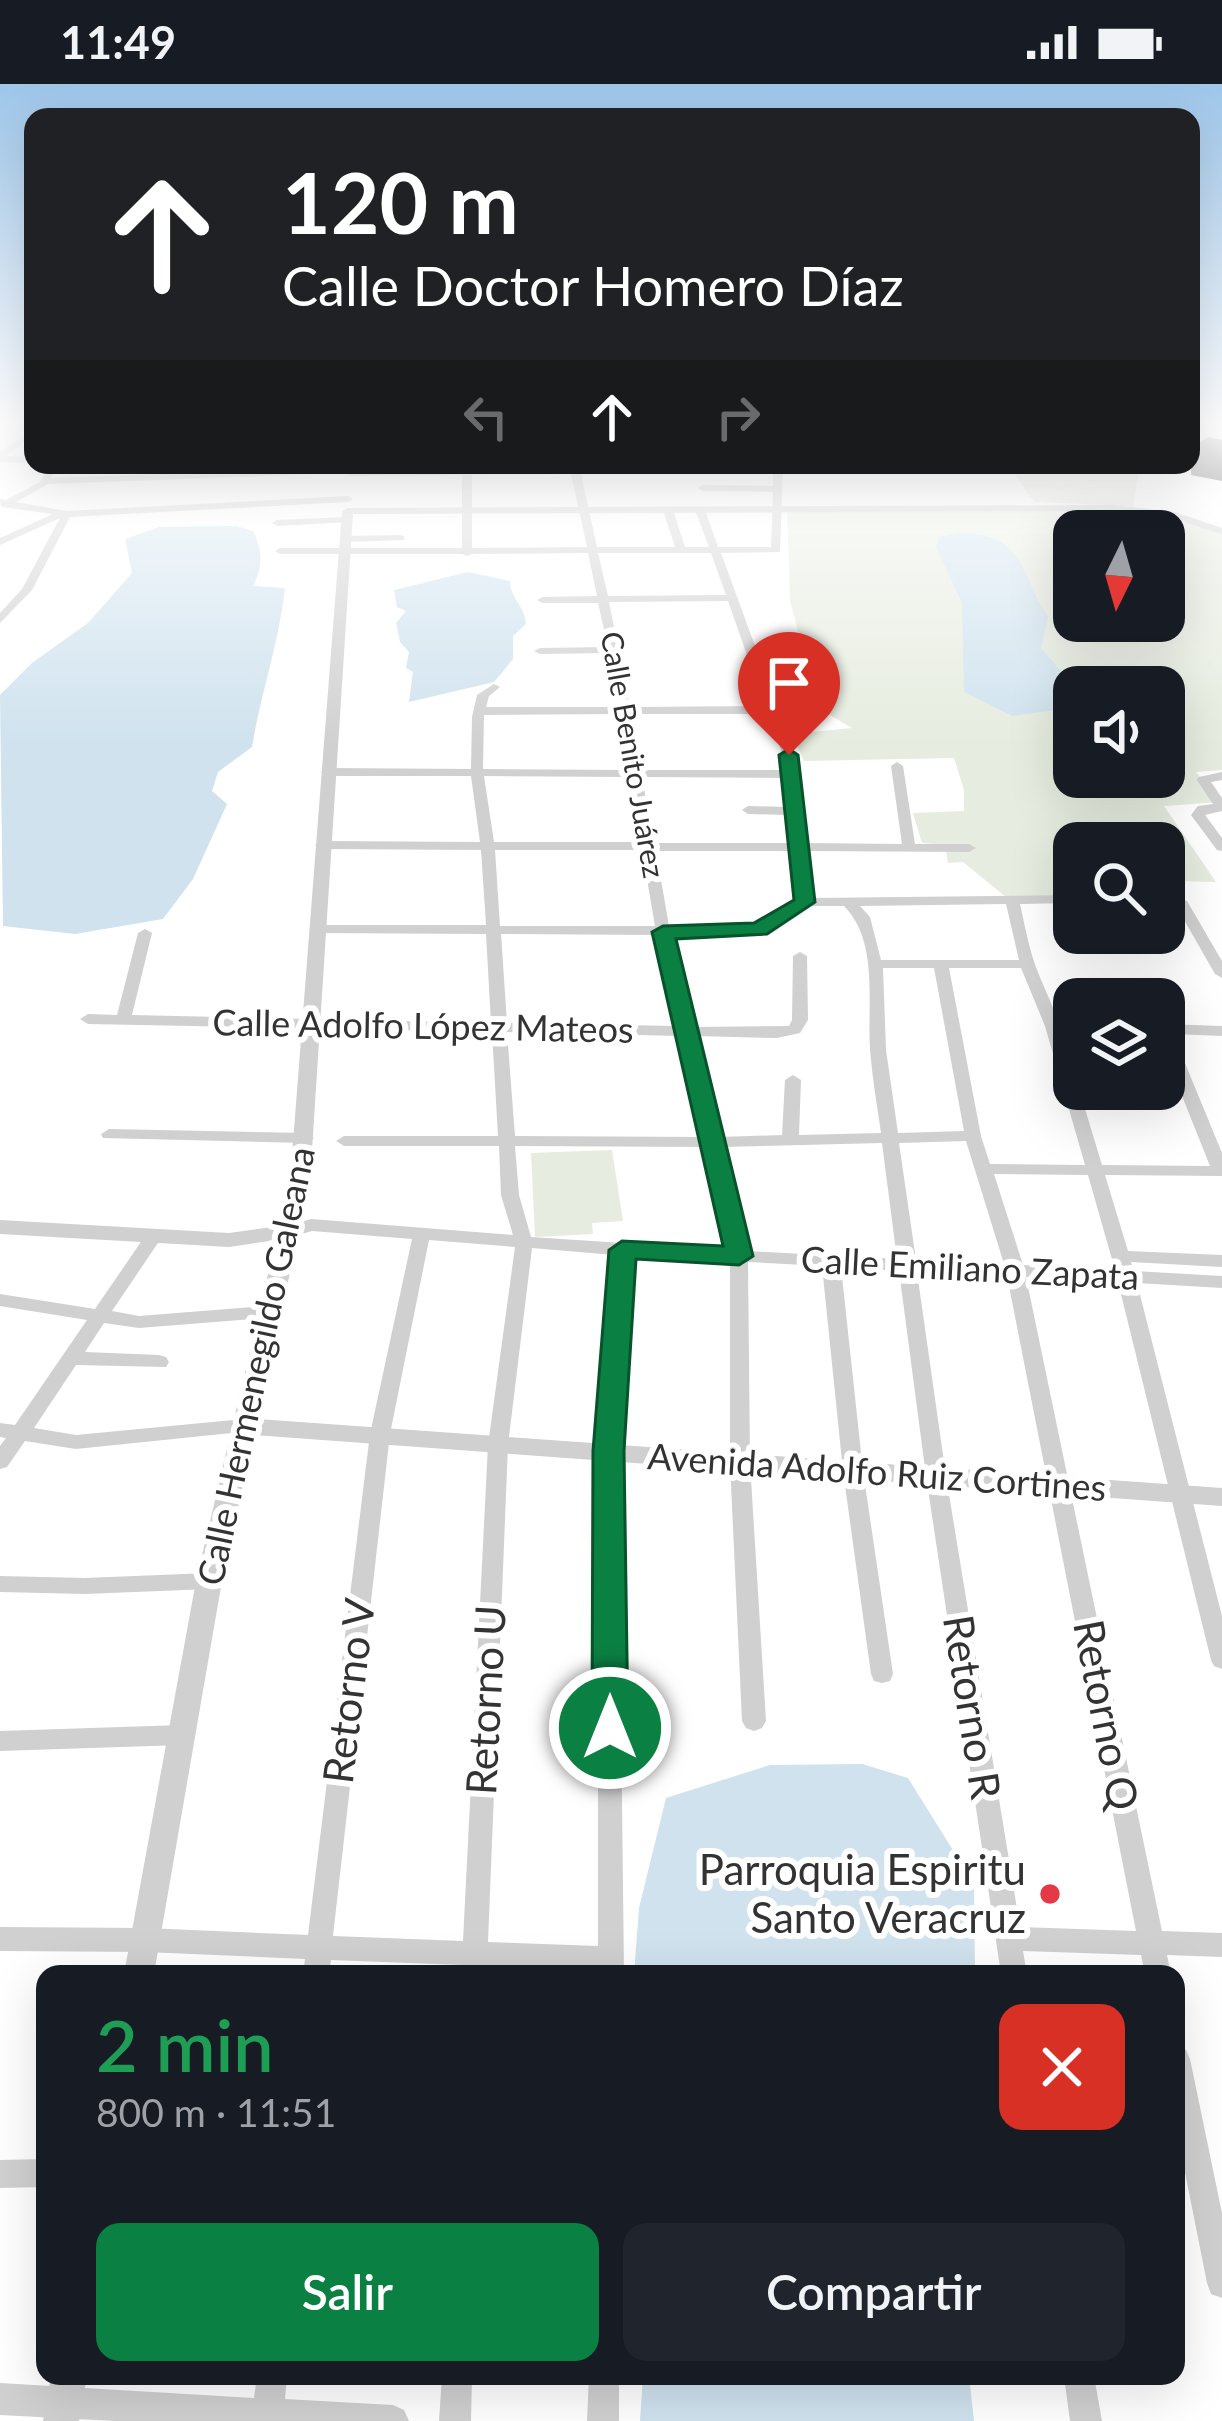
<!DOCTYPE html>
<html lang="es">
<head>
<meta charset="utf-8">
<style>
  body { margin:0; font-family:Lato,sans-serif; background:#20242c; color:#f1f3f6; height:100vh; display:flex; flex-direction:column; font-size:45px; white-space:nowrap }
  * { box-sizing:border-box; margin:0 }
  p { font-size:39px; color:#9ea1a6 }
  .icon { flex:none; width:66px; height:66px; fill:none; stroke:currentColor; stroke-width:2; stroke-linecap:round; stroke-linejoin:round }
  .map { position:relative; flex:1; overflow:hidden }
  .sheet { position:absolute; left:36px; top:1881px; width:1149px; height:420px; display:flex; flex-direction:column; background:#171b24; border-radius:24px; box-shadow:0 12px 48px #0002 }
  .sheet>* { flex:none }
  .hud { position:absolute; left:24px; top:24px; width:1176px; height:366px; border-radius:24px; box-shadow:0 12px 48px #0002; background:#202124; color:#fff; overflow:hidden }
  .needle { width:78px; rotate:185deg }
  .buttons { position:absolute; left:1053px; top:426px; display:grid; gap:24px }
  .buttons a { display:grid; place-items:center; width:132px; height:132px; border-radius:24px; background:#171b24; box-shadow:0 12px 48px #0002; font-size:60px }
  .pin { position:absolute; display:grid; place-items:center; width:102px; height:102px; color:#fff; margin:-123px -51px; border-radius:50% 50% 50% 0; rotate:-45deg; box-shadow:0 0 12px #0007 }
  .pin .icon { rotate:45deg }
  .me { position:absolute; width:132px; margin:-66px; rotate:0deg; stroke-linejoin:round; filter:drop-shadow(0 0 9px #0008) }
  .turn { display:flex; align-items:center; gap:42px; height:252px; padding:0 60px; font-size:54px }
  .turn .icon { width:156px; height:156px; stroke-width:2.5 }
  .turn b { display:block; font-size:84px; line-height:102px }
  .lanes { display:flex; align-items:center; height:114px; padding:0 60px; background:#0003; justify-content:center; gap:60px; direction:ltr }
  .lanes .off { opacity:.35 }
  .round { display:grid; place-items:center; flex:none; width:126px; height:126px; border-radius:24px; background:#20242c }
  .head { display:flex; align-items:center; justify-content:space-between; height:204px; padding:0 60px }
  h1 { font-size:72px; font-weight:600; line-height:90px; color:#1e9e55 }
  .primary-button { display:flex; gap:24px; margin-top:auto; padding:24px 60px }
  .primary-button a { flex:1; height:138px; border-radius:24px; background:#0b8043; color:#fff; font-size:48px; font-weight:600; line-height:138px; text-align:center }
  .primary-button a+a { background:#20242c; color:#f1f3f6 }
  .status { display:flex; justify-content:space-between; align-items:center; height:84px; padding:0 60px; background:#171b24; direction:ltr }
  .status svg { height:33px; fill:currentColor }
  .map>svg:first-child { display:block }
</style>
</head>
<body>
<div class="status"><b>11:49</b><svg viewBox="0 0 49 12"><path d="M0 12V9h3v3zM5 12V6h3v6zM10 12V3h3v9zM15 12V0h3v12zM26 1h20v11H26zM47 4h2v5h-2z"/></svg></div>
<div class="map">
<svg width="1222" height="2337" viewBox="0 0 1222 2337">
  <rect width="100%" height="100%" fill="#fff"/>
  <g fill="#e6ecdf" fill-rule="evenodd">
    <path d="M1008,381H1140L1133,422L1034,418Z"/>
    <path d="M1131,427L1176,433L1222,452V686L1196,688L1221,718L1164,722L1216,798L1177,797L1179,810H1164V759H1074V812L1006,813L963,778L948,779L945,761L922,759L913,729L964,727V706L954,674L804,677L792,650L852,644L818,624L790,516L787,428ZM1074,447H1164V537H1074ZM1074,603H1164V693H1074Z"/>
    <path d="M612,1066L623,1137L592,1139L593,1150L535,1153L531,1069Z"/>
  </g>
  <g fill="#cfe2ee">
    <path d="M236,442L253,447C263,467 263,483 253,502L285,504C279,559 261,608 252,663L218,688L212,707L227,720L193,795L163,835L75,850L3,842L0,611L32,579L88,539L132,489L125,455L159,443Z"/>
    <path d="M961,449C1025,450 1019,488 1048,533L1041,564L1072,600L1064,625L1012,632L964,608L962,519L936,463L939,453Z"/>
    <path d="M468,488L510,497C510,514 525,522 526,540L513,552V575L494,598L409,618L413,588L406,584L409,568L400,558L396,539L406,527L397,523L394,506Z"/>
    <path d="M862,1680L908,1694L974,1800L975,1890H634L639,1824L666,1714L770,1681Z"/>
    <path d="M643,2292H969L974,2337H640Z"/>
  </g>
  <path fill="#1a1a1a" d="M1208,353L1222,356V397L1191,391V363Z"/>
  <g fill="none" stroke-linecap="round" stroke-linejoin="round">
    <g fill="#d0d0d0" fill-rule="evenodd">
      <path d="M33,345V352L5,372L33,373V379L0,378V368Z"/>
      <path d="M50,381H60L51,394L351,383L355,386L570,385L569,381H579V385L783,381L780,468L721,469L795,671L805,759L902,760L891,682L897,678L903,682L915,760H969L976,764L969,768L806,767L812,814L1074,811V819L1020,820C1025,842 1029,865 1037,886C1052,924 1074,963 1074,1005H1079L1102,1081L1210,1082L1164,967V940L1222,942V952L1173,950L1222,1069V1092L1105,1091L1128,1167L1222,1171V1183L1131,1178L1134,1187L1222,1192V1204L1137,1199L1222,1532V1585L1214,1582L1211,1576L1118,1198L1026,1193L1162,1847L1222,1849V1873L1167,1871L1171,1890H1145L1141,1871L1023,1867L1027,1890H1001L926,1392L899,1187L841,1183L863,1387L893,1590L890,1597L882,1599L874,1597L871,1590L843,1387L822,1182L748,1178L750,1379L766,1637L762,1644L754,1647L746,1644L742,1637L730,1379V1178L632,1172L618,1367L624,1890L487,1882V1890H461V1881L331,1876L329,1890H303L305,1875L145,1868L0,1867V1843L145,1844L308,1851L370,1350L412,1155L312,1147L287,1154L278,1148L281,1144L311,1135L513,1151L501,1111L499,1062H344L336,1057L344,1052H498L492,948L88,940L80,935L88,930L117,931L138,849L145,845L152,849L132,931L491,939L486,850L316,849L309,845L316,841H486L481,766L322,765L315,761L322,757L480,758L471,692H327L321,688L327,684L471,685L472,633L477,611L494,600L500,603L489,612L486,623H618L609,569L540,570L534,567L540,564L608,563L598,519H542L537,516L542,513L597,512L588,469L472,470L467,472L462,470H280L275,467L280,464H462V391L350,392L345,389L48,400L16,418L67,427L348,412L353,415L348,418L70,433L32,506L0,539V529L22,505L60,434L0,461V454L53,430L1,423L0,415L6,416L40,398ZM773,389V402L703,401L698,404L703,407L773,408L771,463H718L705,426L700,423L695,426L709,463H685L673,426L668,423L663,426L675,463H597L581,390ZM571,390L587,463L472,464V391ZM598,469H711L726,511L608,512ZM728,517L765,622L630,623L609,518ZM619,630L629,686L483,685L484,631ZM631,630H768L783,671L784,686H641ZM484,692L630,693L641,758H494ZM642,693L785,694L788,723L748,722L742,726L748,730L789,731L792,759H654ZM495,766H642L655,842H500ZM656,767H793L798,816L764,839L744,843L669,842ZM1006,820L1019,876H881L870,833L860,822ZM808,822H844C879,857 867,920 870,965C872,993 877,1021 881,1049L799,1051L801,996L793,991L785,996L782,1051L719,1053L695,952L777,954L800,949L808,936L807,872L800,868L793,872L792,936L789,942L693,943L671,851H744L769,846ZM501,850L656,851L677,942L507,939ZM883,884H934L964,1047L898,1049L886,966ZM949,884H1021L1045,942L1085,1081L990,1080L981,1052ZM507,948L680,952L703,1053L515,1052ZM966,1057L1004,1180L916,1176L899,1059ZM882,1059L897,1175L747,1167L722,1063ZM515,1062L705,1063L729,1166L531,1153L519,1111ZM994,1090L1088,1091L1115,1186L1023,1181ZM429,1156L515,1163L488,1361L463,1857L333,1852L390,1350ZM532,1164L614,1171L598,1367V1862L488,1858L508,1361ZM917,1188L1007,1192L1136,1847L1020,1843L946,1392Z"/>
      <path d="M792,381H881L895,384L890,387L797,384Z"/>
      <path d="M347,433L352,436L350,438L277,442L272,439L277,436Z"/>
      <path d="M401,451L404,452V456L346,458L341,455L346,452Z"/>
      <path d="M1222,688V696L1211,698L1222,714V727L1205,731L1222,754V767L1217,766L1191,731L1198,722L1213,720L1197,696L1199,693Z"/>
      <path d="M1164,810L1187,817L1222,877V894L1215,890L1175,820L1164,818Z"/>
      <path d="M109,1045L306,1049L314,1054L306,1059L103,1054L101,1050Z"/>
      <path d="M153,1147L162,1153L112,1227L139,1232L267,1222L276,1228L267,1234L139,1244L104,1239L85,1268L159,1271L166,1273L169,1278L166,1283L76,1281L34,1344L76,1351L244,1335L251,1337L254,1342L251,1347L76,1365L25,1357L7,1383L0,1385V1362L6,1354L0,1353V1339L15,1341L87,1236L0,1222V1210L95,1225L147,1149Z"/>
      <path d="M209,1489L217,1491L220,1497L217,1503L209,1505L85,1510L0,1508V1492L85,1494Z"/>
      <path d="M182,1641L190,1644L194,1651L190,1658L182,1661L0,1667V1647Z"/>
      <path d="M1176,1962L1186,1966L1190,1975L1222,2129V2214L1211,2210L1207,2199L1176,2043Z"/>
      <path d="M45,2075V2103L0,2104V2076Z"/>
      <path d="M257,2292H287L285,2315L393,2321L404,2326L409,2337H115L0,2331V2299L254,2314Z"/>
      <path d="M442,2292H472L471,2337H439Z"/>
      <path d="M589,2292H619V2337H587Z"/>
      <path d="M1064,2292H1094L1102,2337H1070Z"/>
    </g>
    <g fill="#d0d0d0" fill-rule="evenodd">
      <path d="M1112,421L1175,428L1222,444V451L1173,434L1112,427L353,430L310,1097L258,1335L1222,1404V1422L254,1351L222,1497L154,1890H124L196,1497L276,1156L229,1163L0,1150V1136L229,1149L279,1142L290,1097L342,427L348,424Z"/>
      <path d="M51,2292H87L79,2337H43Z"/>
    </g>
  </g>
  <linearGradient id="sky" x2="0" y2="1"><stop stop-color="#9ec6ea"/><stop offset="0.51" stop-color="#fff"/><stop offset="1" stop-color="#fff" stop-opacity="0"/></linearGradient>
  <rect width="1222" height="664" fill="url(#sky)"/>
  <path fill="#0b8043" stroke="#07532c" stroke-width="3" d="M789,665L798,671L815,818L767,850L676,855L753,1172L739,1181L636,1175L624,1367L628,1644L622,1655L610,1659L597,1655L592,1644L593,1367L609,1166L622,1157L723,1162L652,848L663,842L754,839L794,816L779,671Z"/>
  <circle fill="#e63946" stroke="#fff" stroke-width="4.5" cx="1050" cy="1810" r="12"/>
  <g text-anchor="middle" stroke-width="12" stroke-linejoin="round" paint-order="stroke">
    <g font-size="30" fill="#333" stroke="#fff">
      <text transform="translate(632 671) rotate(80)" y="10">Calle Benito Juárez</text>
    </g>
    <g font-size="36" fill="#333" stroke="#fff">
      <text transform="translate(423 942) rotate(1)" y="13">Calle Adolfo López Mateos</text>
      <text transform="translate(970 1184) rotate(3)" y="13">Calle Emiliano Zapata</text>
      <text transform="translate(256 1282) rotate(-78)" y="13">Calle Hermenegildo Galeana</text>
      <text transform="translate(877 1388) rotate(4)" y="13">Avenida Adolfo Ruiz Cortines</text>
    </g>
    <g font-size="42" fill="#333" stroke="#fff">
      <text transform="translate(349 1607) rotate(-83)" y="15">Retorno V</text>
      <text transform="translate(486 1616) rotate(-87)" y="15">Retorno U</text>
      <text transform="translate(972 1623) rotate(81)" y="15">Retorno R</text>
      <text transform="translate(1106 1631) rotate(79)" y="15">Retorno Q</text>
    </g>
    <g font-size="42" fill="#333" stroke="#fff" text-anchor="end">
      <text x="1026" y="1801">Parroquia Espiritu<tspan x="1026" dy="48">Santo Veracruz</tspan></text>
    </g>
  </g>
</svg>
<div class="buttons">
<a><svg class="needle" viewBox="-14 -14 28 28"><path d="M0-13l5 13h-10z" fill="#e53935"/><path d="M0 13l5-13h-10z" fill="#9ea1a6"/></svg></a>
<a><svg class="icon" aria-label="sound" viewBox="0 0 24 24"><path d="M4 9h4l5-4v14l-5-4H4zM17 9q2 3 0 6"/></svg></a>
<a><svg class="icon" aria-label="search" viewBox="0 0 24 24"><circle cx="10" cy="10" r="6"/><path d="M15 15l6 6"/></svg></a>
<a><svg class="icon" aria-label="layers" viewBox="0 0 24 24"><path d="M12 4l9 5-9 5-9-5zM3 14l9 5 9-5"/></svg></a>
</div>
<div class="pin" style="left:789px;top:671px;background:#d93025"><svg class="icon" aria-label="arrive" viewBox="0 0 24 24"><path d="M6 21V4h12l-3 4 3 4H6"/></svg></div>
<svg class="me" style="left:610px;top:1644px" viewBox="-20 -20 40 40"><circle r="17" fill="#0b8043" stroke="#fff" stroke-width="3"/><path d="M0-11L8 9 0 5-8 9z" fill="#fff"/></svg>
<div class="hud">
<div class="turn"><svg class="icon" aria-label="ahead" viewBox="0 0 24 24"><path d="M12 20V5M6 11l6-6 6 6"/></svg><div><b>120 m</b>Calle Doctor Homero Díaz</div></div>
<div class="lanes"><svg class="icon off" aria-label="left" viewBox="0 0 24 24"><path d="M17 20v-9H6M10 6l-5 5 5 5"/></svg><svg class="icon" aria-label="ahead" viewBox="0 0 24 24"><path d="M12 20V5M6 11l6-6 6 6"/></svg><svg class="icon off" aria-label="right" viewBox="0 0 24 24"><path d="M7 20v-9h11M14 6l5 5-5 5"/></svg></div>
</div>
<section class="sheet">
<div class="head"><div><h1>2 min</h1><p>800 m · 11:51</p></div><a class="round" style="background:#d93025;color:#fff"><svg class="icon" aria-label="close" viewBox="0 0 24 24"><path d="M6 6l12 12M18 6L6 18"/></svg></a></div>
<div class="primary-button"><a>Salir</a><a>Compartir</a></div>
</section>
</div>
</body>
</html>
